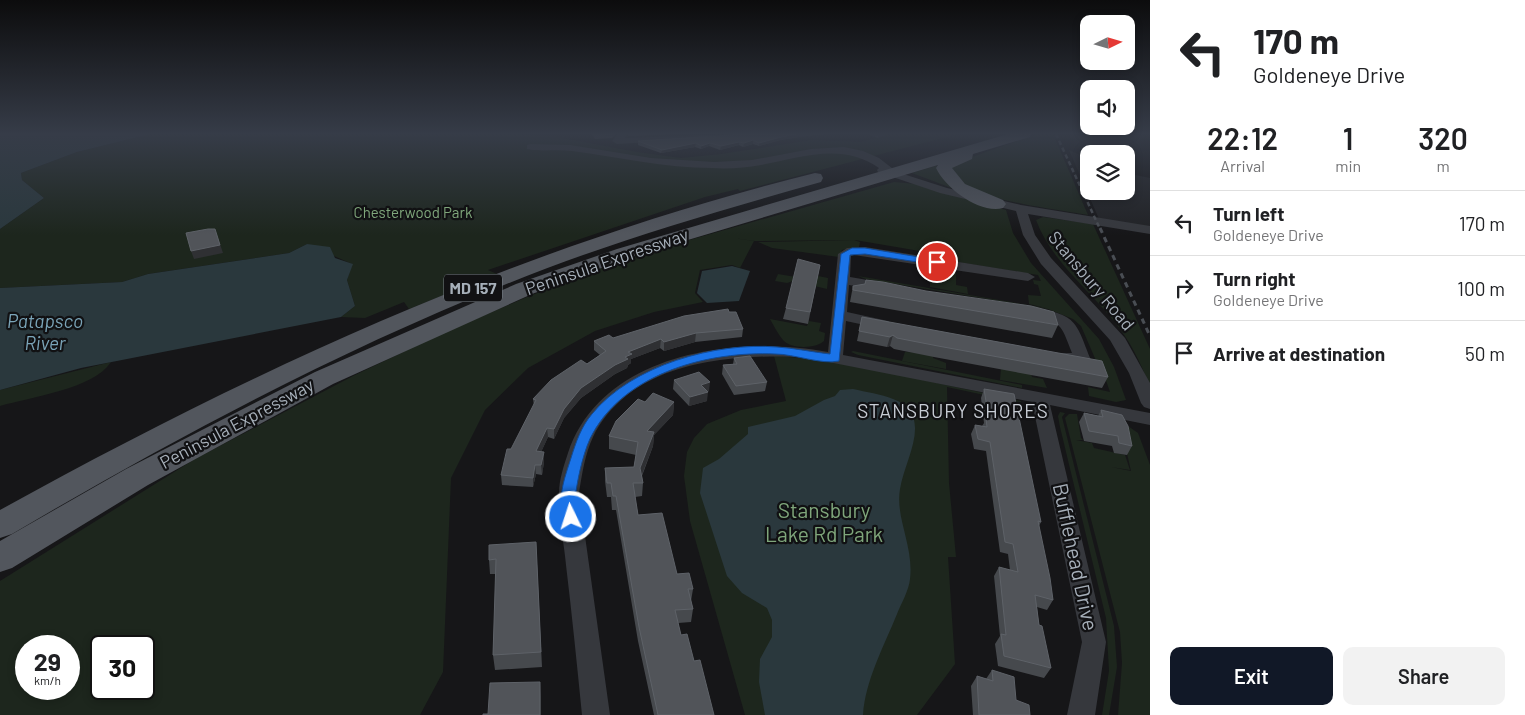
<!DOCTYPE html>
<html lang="en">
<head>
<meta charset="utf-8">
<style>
  body { margin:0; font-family:Barlow,sans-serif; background:#f2f2f2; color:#202124; height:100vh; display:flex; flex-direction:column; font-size:19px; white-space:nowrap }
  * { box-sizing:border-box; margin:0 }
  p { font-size:16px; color:#757577 }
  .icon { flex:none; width:28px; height:28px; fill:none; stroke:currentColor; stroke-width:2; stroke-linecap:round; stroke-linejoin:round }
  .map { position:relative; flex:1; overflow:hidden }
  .side { display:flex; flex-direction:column; background:#fff; width:375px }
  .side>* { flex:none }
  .guide { background:#fff; color:#202124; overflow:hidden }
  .needle { width:32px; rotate:85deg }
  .fabs { position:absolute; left:1080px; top:15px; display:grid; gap:10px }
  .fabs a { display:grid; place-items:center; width:55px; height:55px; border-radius:10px; background:#fff; box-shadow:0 2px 8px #0003; font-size:25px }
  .speed { position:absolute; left:15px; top:635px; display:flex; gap:10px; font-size:25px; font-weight:700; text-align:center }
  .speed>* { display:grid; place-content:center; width:65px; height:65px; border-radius:50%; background:#fff; box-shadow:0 2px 8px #0003; line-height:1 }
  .speed small { font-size:12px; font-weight:400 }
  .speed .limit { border:2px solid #111; border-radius:8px; background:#fff; color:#111 }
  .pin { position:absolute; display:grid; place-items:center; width:42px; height:42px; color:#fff; margin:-21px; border:2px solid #fff; border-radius:50%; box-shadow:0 1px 5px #0007 }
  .me { position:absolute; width:55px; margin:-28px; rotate:356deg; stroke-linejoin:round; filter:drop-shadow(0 0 4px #0008) }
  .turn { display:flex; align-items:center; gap:18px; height:105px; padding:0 20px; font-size:22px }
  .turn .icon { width:65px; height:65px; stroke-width:2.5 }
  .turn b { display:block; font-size:35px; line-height:42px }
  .eta { display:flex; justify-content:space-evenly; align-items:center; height:85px; text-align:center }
  .eta b { font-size:30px; font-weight:600; line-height:35px }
  .action { display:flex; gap:10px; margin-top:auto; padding:10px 20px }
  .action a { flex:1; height:58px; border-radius:10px; background:#111827; color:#fff; font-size:20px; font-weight:600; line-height:58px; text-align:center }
  .action a+a { background:#f2f2f2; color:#202124 }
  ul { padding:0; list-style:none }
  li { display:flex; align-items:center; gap:15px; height:65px; padding:0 20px; border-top:1px solid #e0e0e0 }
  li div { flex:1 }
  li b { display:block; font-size:19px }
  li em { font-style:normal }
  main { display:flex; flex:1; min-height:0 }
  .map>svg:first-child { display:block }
</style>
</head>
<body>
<main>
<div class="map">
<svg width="1150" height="715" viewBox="0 0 1150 715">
  <rect width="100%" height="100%" fill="#161618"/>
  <path fill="#212225" d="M1069,150L1089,159V191H1126V173L1150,178V227L1099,219Z"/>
  <g fill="#1d261d" fill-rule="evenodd">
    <path d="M150,134H517L557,137L637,152L681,158L721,154L812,140L861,142L888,134H958L740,191L738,189L705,197L488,270L497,274L409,309L404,302L365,318L341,317L355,306L347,280L352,264L307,244L289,253L148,274L122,282L0,288V229L44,198L22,180L21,173L77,152Z"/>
    <path d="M1037,134H1053L1088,215C1062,210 970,199 955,180C952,177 951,172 950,169L958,162Z"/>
    <path d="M939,165L962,192L912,173Z"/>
    <path d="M894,182L916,184L1006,210L1013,233L1031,263L1099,339L1114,367L1126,400L1116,402L1089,396L1088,387L1110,392L1101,366L1097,363L1081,326L1073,319L1048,309L866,279L858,276L1046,308L1029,304L1028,295L1041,296L1038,285L1034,284L1033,280L1041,281L1038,275L951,261L949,256L855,240L755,241L733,238L754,241L740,268L732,265L700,270L695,293L703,302L654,312L595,331L528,368L485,410L451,478L443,672L420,715H0V581L195,459L353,376L443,333L527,297L633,256ZM26,646H69V689H26ZM101,646H144V689H101Z"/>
    <path d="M1043,217L1093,224L1150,349V386C1140,362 1130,340 1113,320C1086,287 1051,260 1036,220Z"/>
    <path d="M854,240L860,242L859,247L842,250L839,257L772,248L758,242Z"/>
    <path d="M939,265L956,268V285L967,287L968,294L930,287V280L943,281L942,271L939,270Z"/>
    <path d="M778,274L814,280L818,276L828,278L827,289L793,281L787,283L775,281Z"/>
    <path d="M770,319L807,326L809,321L821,323L819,331L825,333L824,341C816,349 790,349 783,340C778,334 774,326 770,319Z"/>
    <path d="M853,351L1022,385V388L858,355L851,352Z"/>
    <path d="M905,352L933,353V358L946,363V369L902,361Z"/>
    <path d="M774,356L829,360L1021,401V403L947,387L949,483L956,557H948L955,664L917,715H745L690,521L684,476L687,452L694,438L707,424L741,410L786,401Z"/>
    <path d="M111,362C94,389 30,397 0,406V390Z"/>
    <path d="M1001,369L1031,371L1032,377L1043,379L1047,388L1000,380Z"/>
    <path d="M1060,412L1065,413L1062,417L1114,626L1117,667L1109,715H1102L1109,671L1106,618L1060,427L1058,416Z"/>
    <path d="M1069,414H1077L1081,438L1083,440H1076L1092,443L1094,448L1125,455L1130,470L1111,467L1131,471L1123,436L1125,424L1138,433L1150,465V715H1118L1122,663L1120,632L1065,418Z"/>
  </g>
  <g fill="#2a383d">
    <path d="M0,134H150L77,152L21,173L22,180L44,198L0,229Z"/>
    <path d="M307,244L330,247L335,258L353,264L347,280L355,306L341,317L81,368L0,390V288L122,282L148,274L289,253Z"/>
    <path d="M732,266L750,271L739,301L707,303L697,293L702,271Z"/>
    <path d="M853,389C866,392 881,394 893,399C935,415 905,458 900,489C895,518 914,546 910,579C909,590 901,604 897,614C884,646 865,681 863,715H765L759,682L760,659L772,637V620L767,608L742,593L727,576L700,493L703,468L719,459L748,434V427L795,416L824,400L835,396L840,390Z"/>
  </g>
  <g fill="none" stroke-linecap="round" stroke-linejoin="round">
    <g fill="#36383d" fill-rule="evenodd">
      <path d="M618,134H627L625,138L736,134L732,137L617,144L612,141Z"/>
      <path d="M530,144L570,145L651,158L714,162L752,160L811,149L844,147L863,151L879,158L897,172L947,188L1021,205L1150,226V234L1028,214L1035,235L1051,258L1125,338L1150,383V409L1144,407L1141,403L1129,373L1110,340L1041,264L1023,235L1016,211L940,193L878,172L877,170L879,168C843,142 801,157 761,165C745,168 728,169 712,168C664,168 619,157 572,151C557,149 541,152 527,149V145Z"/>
      <path d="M865,247L1028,273L1035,277L1028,281L854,255L851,256L850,277L885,283L892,287L885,291L849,285L847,312L888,321L891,324L883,329L846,321L843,355L1150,413V425L1050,405L1106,642L1095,715H1067L1082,642L1032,402L803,357C729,354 631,361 593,437C585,454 582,474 579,493L610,715H582C577,665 572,615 566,565C564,542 558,517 559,493C559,480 564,465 568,453C602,352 737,335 828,352L838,254L847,248Z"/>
      <path d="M1035,308C1078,315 1076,323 1091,360L1089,363L1083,365L1059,359L1057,356L1059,353H1072C1060,322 1062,323 1030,315L1028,312Z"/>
    </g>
    <g fill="#52565d" fill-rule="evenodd">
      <path d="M1008,134H1032L1030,137L973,154L972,159L952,168L965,184L1003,200L1006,204L1003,208C980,214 946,189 936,168L938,165L631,257L532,294L333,384L148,485L12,568L0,572V541L126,469L315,372L516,284L617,249Z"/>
      <path d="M815,173L821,174L823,178L821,182C714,212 607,243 504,285C332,354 171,440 12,534L0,538V510C258,367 527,244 815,173Z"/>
    </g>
    <path stroke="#494d53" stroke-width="2.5" stroke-dasharray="4.5 3" stroke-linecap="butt" d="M1056,134L1100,229"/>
    <path stroke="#494d53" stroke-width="3" stroke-dasharray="5.5 4.5" stroke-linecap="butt" d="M1100,228L1150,336"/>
  </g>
  <g fill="#46494d">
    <path d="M592,134H616L612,138L595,139Z"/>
    <path d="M628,134H672L628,136Z"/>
    <path d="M734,134H829L813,135L780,140L759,146L753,144L743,147L739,145L720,150L709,146L701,149L695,147L661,153L638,145V141L733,135Z"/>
    <path d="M868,134H887L878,138Z"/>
    <path d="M820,265L808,324L783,319L786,308Z"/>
    <path d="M853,286L1058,325L1052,338L850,302Z"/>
    <path d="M729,312L743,329L742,337L695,342L664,351L660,348L631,359V363L628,365L627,368L615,374L581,398L564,418L554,439L548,437L541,452L544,462L542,475L536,474L533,487L502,485L501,475L534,406L533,399L600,355L594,350V341L613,338Z"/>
    <path d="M862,317L1108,377L1102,388L934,357L894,349L890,346L887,347L857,341Z"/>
    <path d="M734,358L767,382L765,391L734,395L722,374L723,365L733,364Z"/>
    <path d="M674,380L709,391L707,392V401L689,406L673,389Z"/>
    <path d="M984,389L1041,522L1039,526L1053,600L1047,610L1037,607L1039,625L1051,668L1044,678L998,666L995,644L1000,636L994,576L999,567L1010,570L1008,554L1000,552L986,451L974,449L971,434L975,425L982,426L984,423L981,398Z"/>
    <path d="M645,402H674L673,415L654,435L653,446L642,476L643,483L642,496L635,497L638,515L677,574L693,589L691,601L693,609L691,622L678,623L681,635L694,661L714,715H654L638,641L616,510H612L611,497H607L605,481V468L634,467L636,455L609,449V436Z"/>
    <path d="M1101,410L1132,446L1127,455L1114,453L1112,446L1084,441L1079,422L1084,413L1098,416Z"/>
    <path d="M536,542L542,667L495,670L493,655L496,574H490L489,560Z"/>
    <path d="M992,670L1016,700L1030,715H973L971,686L977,676L986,679Z"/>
  </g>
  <g fill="#2f3033">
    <path d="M796,134H814L813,135L780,140L759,146V143L781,137Z"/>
    <path d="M879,134H887L878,138Z"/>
    <path d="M753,140V144L743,147L744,143Z"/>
    <path d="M739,142V145L720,150L721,146Z"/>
    <path d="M696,143L695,147L661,153L662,150Z"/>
    <path d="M710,143L709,146L701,149V146Z"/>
    <path d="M215,229L223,253L194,259L191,251Z"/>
    <path d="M696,333L695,342L664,351V342Z"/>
    <path d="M893,335L890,346L887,347L890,337Z"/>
    <path d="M661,339L660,348L631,359V363L628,365L627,368L615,374L581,398L564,418L554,439V429L564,409L581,388L625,357L628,352Z"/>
    <path d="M710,382L709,391L700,394L701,385Z"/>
    <path d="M708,392L707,401L689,406L690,397Z"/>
    <path d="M674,402L673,415L654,435L653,446L639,482L640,468L647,431Z"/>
    <path d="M547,428L548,437L537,461L536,451Z"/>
    <path d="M544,452V462L542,475L541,465Z"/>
    <path d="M535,465L536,474L533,487V478Z"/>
    <path d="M540,682L541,696V715H540Z"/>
  </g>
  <g fill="#515459" stroke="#5e6268">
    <path d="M594,134H612L595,136Z"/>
    <path d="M734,134H796L781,137L759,143L753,140L744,143L739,142L721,146L710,143L701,146L696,143L662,150L638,141L733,135Z"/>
    <path d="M208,229H215L220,245L191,251L186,233Z"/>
    <path d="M798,259L820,265L810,312L786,308Z"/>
    <path d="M866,280L883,282L926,291L1031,306L1054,312L1058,325L853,290V286L865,284Z"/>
    <path d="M728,309L729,312H736L743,329L696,333L664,342L661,339L628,352L632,354L625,357L628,359L615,365L581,388L564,409L554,429L547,428L536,451L544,452L541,465H535L533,478L501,475L507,449H511L536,400L533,399L551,380L581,360L587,364L606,351L594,341L609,335L613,338L684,316Z"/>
    <path d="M862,317L1102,361L1108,377L938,346L897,338L893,335L890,337L859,331Z"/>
    <path d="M750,356L767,382L736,386L723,365L737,364L734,358Z"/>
    <path d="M699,372L710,382L701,385L708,392L690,397L674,380Z"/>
    <path d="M984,389L1014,394L1041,522L1038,521L1050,578L1053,600L1035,595L1039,625L1042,626L1051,668L1004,656L1001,634L1006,635L999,567L1018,572L1013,544L1005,542L990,442L978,439L975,425L987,427L986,419L989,420Z"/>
    <path d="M653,393L674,402L647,431L654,432L640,468L643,483H633L638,515L662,513L677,574L689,573L693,589H688L693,609L675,610L681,635L687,634L694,661L700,660L714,715H658L639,627L616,496H613L611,483H607L605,468L634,467L638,442L609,436L616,421L638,399L645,402Z"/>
    <path d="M1101,410L1122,415L1128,426L1132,446L1119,443L1118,436L1089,431L1084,413L1103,417Z"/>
    <path d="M536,542L541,652L493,655L496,559L489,560V545Z"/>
    <path d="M992,670L1014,677L1016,700L1029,705L1030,715H979L977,676L993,681Z"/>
    <path d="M540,682V715H483V714H488L490,683Z"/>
  </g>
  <linearGradient id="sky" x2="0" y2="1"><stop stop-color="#0c0c0d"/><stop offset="0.57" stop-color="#363c48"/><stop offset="1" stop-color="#363c48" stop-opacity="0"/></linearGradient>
  <rect width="1150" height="235" fill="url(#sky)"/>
  <path fill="#1a73e8" stroke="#114b97" d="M865,248L937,260L942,262L937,265L865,254L850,255L839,361C822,365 794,354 775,354C710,351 627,372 593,433C585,446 578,476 576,492C575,501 581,513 576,521H566C555,502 565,477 571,458C576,442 581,427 592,414C632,365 716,342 777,347C794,348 812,352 830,354L841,254L852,248Z"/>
  <g text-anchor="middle" stroke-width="4.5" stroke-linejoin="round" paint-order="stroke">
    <g font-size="15" fill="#7fa67b" stroke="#111113">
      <text x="413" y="218">Chesterwood Park</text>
    </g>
    <rect fill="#111113" stroke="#798087" stroke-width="1" x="444" y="274.5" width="58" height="27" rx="4"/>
    <g font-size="16" font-weight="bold" fill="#a6afb9">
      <text x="473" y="294">MD 157</text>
    </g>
    <g font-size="18" fill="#a6afb9" stroke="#111113">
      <text transform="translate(607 262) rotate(-19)" y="6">Peninsula Expressway</text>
      <text transform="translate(1091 281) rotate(50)" y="6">Stansbury Road</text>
      <text transform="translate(237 424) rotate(-28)" y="6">Peninsula Expressway</text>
    </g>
    <g font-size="19" font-style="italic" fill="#7aa4b8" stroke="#111113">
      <text x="45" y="328">Patapsco<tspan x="45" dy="22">River</tspan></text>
    </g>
    <g font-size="19" letter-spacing="1" fill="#c8cdd5" stroke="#111113">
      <text x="953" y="418">STANSBURY SHORES</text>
    </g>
    <g font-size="21" fill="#7fa67b" stroke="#111113">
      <text x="824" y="518">Stansbury<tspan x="824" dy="24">Lake Rd Park</tspan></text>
    </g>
    <g font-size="21" fill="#a6afb9" stroke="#111113">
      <text transform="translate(1075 557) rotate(78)" y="7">Bufflehead Drive</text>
    </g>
  </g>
</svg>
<div class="fabs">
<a><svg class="needle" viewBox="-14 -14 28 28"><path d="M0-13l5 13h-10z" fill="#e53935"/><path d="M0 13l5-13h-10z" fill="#757577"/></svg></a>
<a><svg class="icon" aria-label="sound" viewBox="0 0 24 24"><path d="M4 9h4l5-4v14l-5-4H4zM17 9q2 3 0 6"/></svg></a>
<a><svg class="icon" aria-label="layers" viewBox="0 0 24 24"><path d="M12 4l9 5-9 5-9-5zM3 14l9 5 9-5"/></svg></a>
</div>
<div class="speed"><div>29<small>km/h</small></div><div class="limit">30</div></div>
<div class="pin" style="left:937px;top:262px;background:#d93025"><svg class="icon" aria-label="arrive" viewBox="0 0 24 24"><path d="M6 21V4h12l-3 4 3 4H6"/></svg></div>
<svg class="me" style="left:571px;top:517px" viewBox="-20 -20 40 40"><circle r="17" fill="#1a73e8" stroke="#fff" stroke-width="3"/><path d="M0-11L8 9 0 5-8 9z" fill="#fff"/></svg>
</div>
<section class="side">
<div class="guide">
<div class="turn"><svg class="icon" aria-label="left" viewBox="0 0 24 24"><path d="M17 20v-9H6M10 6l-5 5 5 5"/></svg><div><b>170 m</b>Goldeneye Drive</div></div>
</div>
<div class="eta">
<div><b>22:12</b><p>Arrival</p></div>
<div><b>1</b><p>min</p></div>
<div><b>320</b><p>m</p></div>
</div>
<ul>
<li><svg class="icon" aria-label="left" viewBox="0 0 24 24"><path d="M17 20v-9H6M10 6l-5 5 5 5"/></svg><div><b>Turn left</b><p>Goldeneye Drive</p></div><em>170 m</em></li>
<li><svg class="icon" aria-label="right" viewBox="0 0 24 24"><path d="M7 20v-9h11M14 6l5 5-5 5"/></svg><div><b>Turn right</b><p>Goldeneye Drive</p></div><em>100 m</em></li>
<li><svg class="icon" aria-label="arrive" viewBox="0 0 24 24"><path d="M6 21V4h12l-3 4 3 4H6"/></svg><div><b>Arrive at destination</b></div><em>50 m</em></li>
</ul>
<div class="action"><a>Exit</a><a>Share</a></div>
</section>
</main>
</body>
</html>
